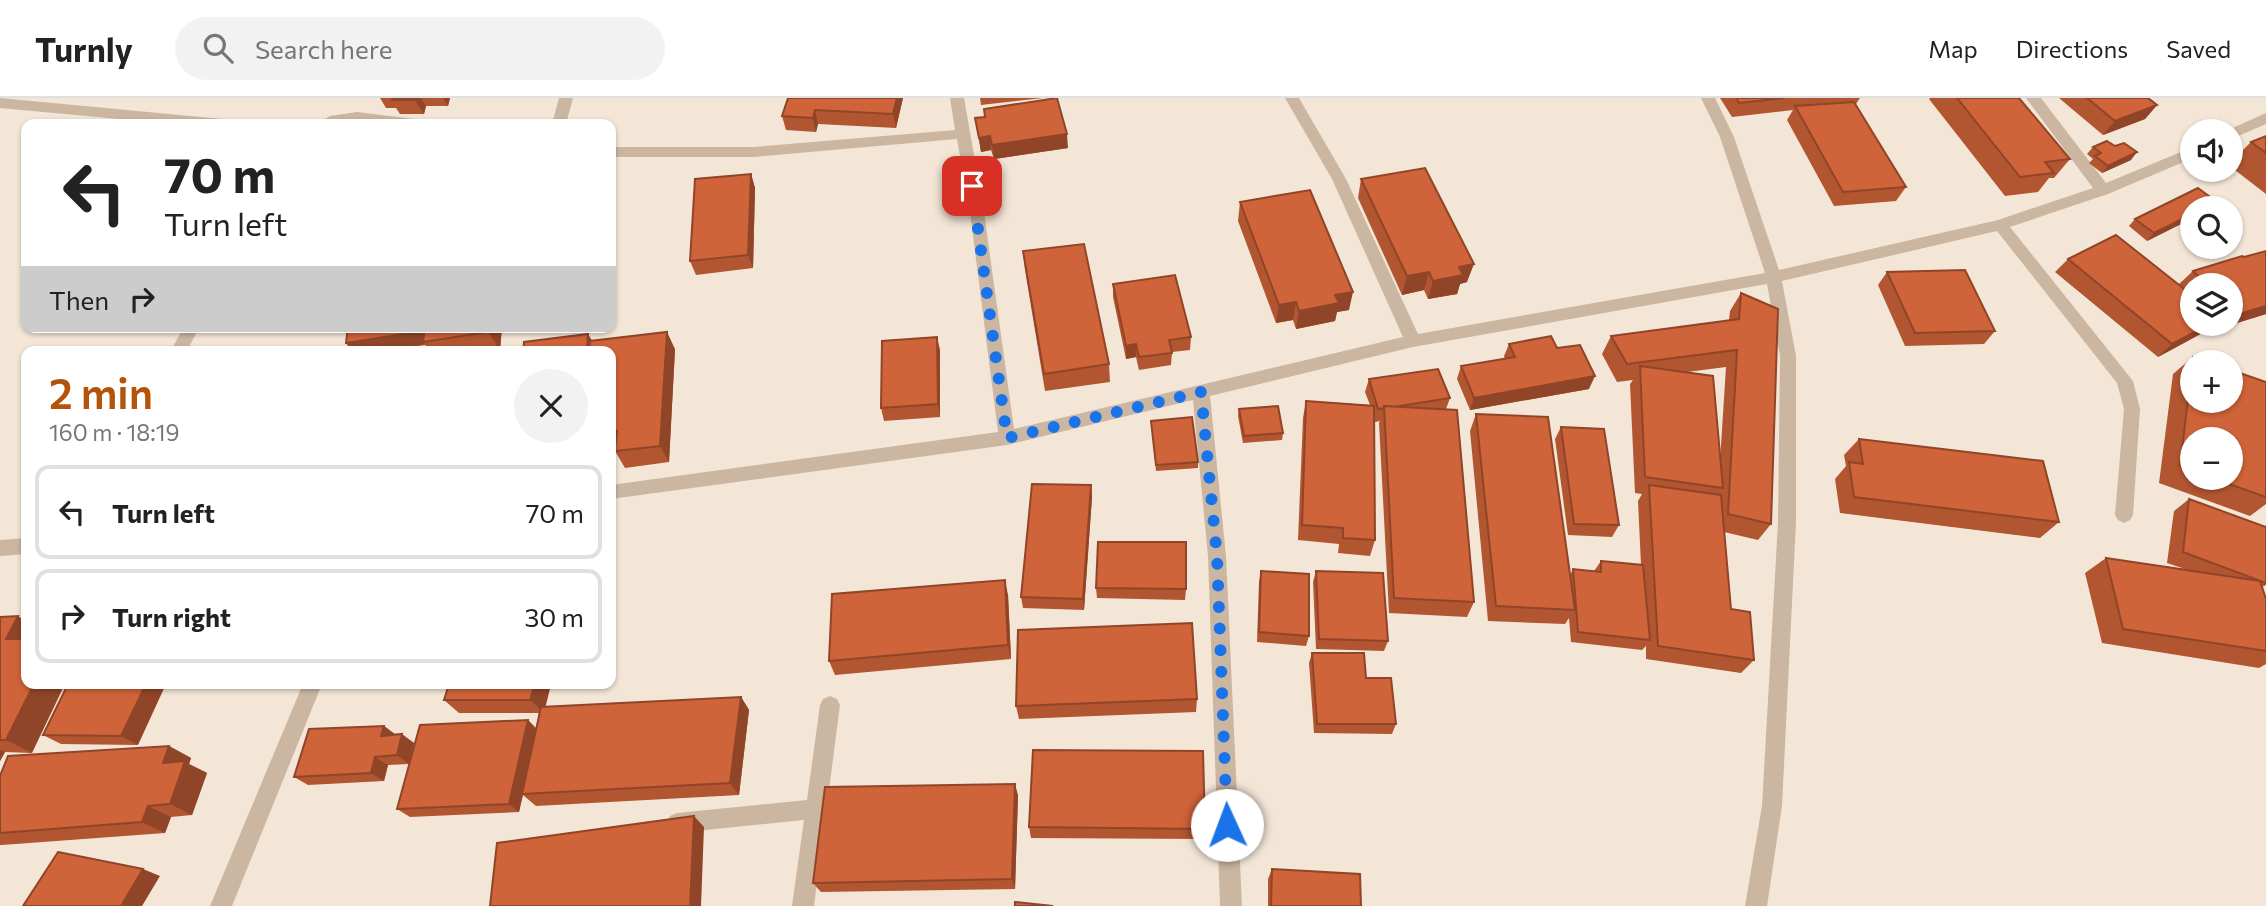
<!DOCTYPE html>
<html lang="en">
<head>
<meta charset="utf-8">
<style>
  body { margin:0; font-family:Commissioner,sans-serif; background:#f2f2f2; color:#222; height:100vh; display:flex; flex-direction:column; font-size:26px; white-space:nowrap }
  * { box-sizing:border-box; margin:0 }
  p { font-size:23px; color:#767676 }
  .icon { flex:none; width:38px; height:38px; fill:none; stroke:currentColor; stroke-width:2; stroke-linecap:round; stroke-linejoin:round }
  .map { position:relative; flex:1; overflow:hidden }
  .details { position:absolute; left:21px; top:248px; width:595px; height:343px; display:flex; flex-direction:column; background:#fff; border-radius:14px; box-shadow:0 2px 5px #0004 }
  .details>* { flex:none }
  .top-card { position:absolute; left:21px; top:21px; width:595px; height:214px; border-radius:14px; box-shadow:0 2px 5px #0004; background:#fff; color:#222; overflow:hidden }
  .buttons { position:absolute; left:2180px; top:21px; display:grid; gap:14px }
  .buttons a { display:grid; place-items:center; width:63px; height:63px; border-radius:50%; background:#fff; box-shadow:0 2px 5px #0004; font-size:35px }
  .pin { position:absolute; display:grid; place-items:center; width:60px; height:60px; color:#fff; margin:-30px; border-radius:14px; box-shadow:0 4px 10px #0006 }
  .me { position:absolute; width:77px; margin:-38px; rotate:358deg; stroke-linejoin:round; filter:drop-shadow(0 0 5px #0008) }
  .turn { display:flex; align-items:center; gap:24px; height:147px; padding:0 28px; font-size:32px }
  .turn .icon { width:91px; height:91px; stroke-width:2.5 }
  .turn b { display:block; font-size:49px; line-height:60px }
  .then { display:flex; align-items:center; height:66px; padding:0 28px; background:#0003; gap:14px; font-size:26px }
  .round { display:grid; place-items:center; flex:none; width:74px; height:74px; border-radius:37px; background:#f2f2f2 }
  .headline { display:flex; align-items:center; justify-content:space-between; height:119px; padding:0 28px }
  h1 { font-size:42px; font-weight:600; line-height:52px; color:#b45309 }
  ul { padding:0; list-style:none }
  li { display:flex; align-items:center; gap:21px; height:94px; margin:0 14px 10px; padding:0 14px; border:4px solid #e0e0e0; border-radius:14px }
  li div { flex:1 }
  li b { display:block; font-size:26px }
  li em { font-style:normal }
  header { display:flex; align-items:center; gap:42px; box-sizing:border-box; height:98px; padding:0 35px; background:#fff; border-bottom:2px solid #e0e0e0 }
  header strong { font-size:33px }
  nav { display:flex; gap:38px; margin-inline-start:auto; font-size:24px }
  .search { width:490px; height:63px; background:#f2f2f2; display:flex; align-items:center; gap:18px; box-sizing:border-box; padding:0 24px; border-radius:38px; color:#767676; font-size:26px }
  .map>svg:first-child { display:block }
</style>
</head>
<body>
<header>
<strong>Turnly</strong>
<div class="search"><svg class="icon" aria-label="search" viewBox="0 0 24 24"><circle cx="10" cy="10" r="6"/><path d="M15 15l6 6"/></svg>Search here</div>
<nav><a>Map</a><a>Directions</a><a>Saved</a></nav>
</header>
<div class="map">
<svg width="2266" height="808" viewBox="0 0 2266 808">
  <rect width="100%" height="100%" fill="#f3e6d7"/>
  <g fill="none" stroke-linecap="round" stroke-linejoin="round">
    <g fill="#cbb6a2" fill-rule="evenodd">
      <path d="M0,0L222,21L229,26H173L0,10Z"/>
      <path d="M559,0H573L566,26H552Z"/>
      <path d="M950,0H964L984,114L1014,331L1403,239L1332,81L1285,0H1299L1346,81L1418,236L1765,175L1720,39L1701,0H1715L1734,39L1779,172L1998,122L2093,90L2026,0H2041L2106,85L2193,49V60L2108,96L2010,129L2133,283L2140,311L2133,417L2130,422L2124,425L2118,422L2115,417L2124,311L2117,285L1997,133L1782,183L1796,258V424L1782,708L1767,808H1745L1762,708L1778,424L1780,258L1767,186L1413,249L1210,298L1226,458L1242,808H1220L1208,458L1193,302L1007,347L611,401V387L998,334L970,114L957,41L754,59H611V49H754L955,32Z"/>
      <path d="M357,14L414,21L421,26L357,24L318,26L330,18Z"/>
      <path d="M2266,15V26L2236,39L2231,41V33H2226Z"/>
      <path d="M184,229H200L186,254H170Z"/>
      <path d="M26,440V456L0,458V442Z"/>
      <path d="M303,586H322L232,808H210Z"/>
      <path d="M830,598L837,601L840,607L814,808H792L804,722L677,735L670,732L667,725L670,718L677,715L807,702L820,607L823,601Z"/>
    </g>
  </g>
  <g fill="#b25531" fill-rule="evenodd">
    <path d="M380,0H450L448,8H426L424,16H400L396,10H386Z"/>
    <path d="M788,0H903L896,30L818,26L816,34L786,32L782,18Z"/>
    <path d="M980,0H1043L981,7Z"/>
    <path d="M1720,0H1860L1856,6H1855L1906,89L1896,103L1834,108L1787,22L1793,12L1732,19Z"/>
    <path d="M1930,0H2019L2070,61L2054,80H2049L2038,94L2005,98L1929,1Z"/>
    <path d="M2059,0H2148L2157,7L2145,21L2103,37Z"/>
    <path d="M975,20L1068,50L994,61L991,52L981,54Z"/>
    <path d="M2266,38V96L2231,69V64L2251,44Z"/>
    <path d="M2093,49L2131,62L2102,75L2089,65L2093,61L2087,56Z"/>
    <path d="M751,76L755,90L753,170L696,177L690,163Z"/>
    <path d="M1361,81L1467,184L1460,186L1457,196L1428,201L1424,192L1402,197L1358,100Z"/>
    <path d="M1240,104L1349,212L1337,214L1335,223L1296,231L1293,222L1276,225L1238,123Z"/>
    <path d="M2217,104L2211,110H2193V120L2147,143L2129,128L2135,121Z"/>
    <path d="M2116,137L2187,193L2179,186L2193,173L2242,158L2244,159L2266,153V216L2224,229L2220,226H2231V187H2193V226H2214L2206,233L2158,259L2055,174L2068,161Z"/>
    <path d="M1023,153L1109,266L1110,284L1045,293L1025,172Z"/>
    <path d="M1887,174L1995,233L1984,246L1905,248L1878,187Z"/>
    <path d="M1113,186L1191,239L1190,252L1172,254L1171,267L1139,272L1136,259L1126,261L1113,199Z"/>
    <path d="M1741,195L1771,426L1758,442L1724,434L1731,511L1754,562L1741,575L1646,561V548L1642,552L1571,544L1569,520L1565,526L1488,523L1470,333L1476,316L1570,477L1573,471L1594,473L1601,463L1641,467L1638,403L1642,396L1635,395L1630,286L1633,282L1617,284L1602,256L1611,238L1729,222L1730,213ZM1726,269L1720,363L1687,274Z"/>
    <path d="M348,229H502L500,252L489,254H430L425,247L381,254H353L346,245Z"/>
    <path d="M592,243L675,251L669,364L625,370L615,353V351L611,352V254Z"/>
    <path d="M1509,246L1557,250L1589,291L1470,312L1457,281L1461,268L1505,261L1504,258Z"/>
    <path d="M940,252V319L884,323L881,310Z"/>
    <path d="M2193,259L2266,284V406L2250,418L2159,385L2173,276ZM2193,341L2231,380H2193Z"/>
    <path d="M1369,281L1450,300L1446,311L1474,504L1467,519L1389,515L1379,325L1380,323L1375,324L1374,322L1375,442L1370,458L1338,455L1339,446L1298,442L1303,320L1306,303L1370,307L1365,294Z"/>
    <path d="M1239,311L1283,335L1282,342L1243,345L1238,318Z"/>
    <path d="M1151,323L1198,364V370L1156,373Z"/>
    <path d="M1561,329L1619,427L1612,439L1568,437L1555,341Z"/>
    <path d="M1859,341L2059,424L2040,440L1840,415L1835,381L1846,368L1844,357Z"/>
    <path d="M1091,387L1092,399L1084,512L1023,510L1021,499Z"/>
    <path d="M2189,401L2266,429V487L2262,489L2266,501V566L2259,570L2102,545L2085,475L2106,460L2185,471L2167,465L2174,413Z"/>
    <path d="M1261,473L1309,538L1306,548L1257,544L1259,484Z"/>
    <path d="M1316,473L1388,543L1384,553L1316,551L1313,484Z"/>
    <path d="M1096,490L1186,491L1185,502L1097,500Z"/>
    <path d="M1008,497L1011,561L835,577L829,563Z"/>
    <path d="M18,518L26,524V586L32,655L5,654L0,663V519Z"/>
    <path d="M1312,555L1366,580L1396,626L1392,636L1314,635L1309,565Z"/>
    <path d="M68,586L138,647L61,646L43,637Z"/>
    <path d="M449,586H551L545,609L741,599L749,612L739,697L536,708L523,697L519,714L410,719L397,711L528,622L536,630L539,615H459L444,602Z"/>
    <path d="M1197,601L1196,614L1019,621L1016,608Z"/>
    <path d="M384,628L396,637L414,645L409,666L388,667L384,683L308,687L294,679Z"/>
    <path d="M169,648L191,660L189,666L207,675L192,717L171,719L165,735L2,747H0V678Z"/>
    <path d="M1018,697L1015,791L821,794L813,785Z"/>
    <path d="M1029,729L1205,731L1204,741L1031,740Z"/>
    <path d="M1272,771L1361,808H1268V781Z"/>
  </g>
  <g fill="#914528">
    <path d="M416,0H421L426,8L424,16L415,2Z"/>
    <path d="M443,0H450L448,8Z"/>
    <path d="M897,0H903L896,30L893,16Z"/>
    <path d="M2157,7L2145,21L2103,37L2115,23Z"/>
    <path d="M815,12L818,26L816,34L813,20Z"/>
    <path d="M1067,36L1068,50L994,61L992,47Z"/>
    <path d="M990,38L991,52L981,54L979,40Z"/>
    <path d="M2137,54L2131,62L2102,75L2108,68Z"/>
    <path d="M751,76L755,90L753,170L748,157Z"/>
    <path d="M2193,116V120L2147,143L2154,135Z"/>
    <path d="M1474,166L1467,184L1460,186L1457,196L1428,201L1433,183L1459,169Z"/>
    <path d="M1429,174L1424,192L1402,197L1407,178Z"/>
    <path d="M1353,194L1349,212L1337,214L1335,223L1296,231L1299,213L1335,197Z"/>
    <path d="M1296,204L1293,222L1276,225L1279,207Z"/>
    <path d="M2266,208V216L2224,229L2228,226H2231V223L2239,216Z"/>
    <path d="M2210,226H2214L2206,233L2158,259L2172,246Z"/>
    <path d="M416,229H427L423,244L425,246L381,254H353L346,245Z"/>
    <path d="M488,229H502L500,252L488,234Z"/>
    <path d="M667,234L675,251L669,364L660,348Z"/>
    <path d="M588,236L596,249L595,254H587Z"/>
    <path d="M937,239L940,252V319L938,306Z"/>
    <path d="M1136,246V259L1126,261V248Z"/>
    <path d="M1595,278L1589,291L1470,312L1474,300Z"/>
    <path d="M1091,387L1092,399L1084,512L1083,501Z"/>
    <path d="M1005,482L1008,497L1011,561L1008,547Z"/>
    <path d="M18,518L26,524V553L6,541Z"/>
    <path d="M34,586H65L32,655L6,642Z"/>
    <path d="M146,586H166L138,647L121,638Z"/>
    <path d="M535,586H551L544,615L530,602Z"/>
    <path d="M741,599L749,612L739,697L730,685Z"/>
    <path d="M528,622L537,632L519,714L509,706Z"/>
    <path d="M384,628L396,637L381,638Z"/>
    <path d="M402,636L414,645L409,666L397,657Z"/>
    <path d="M169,648L191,660L189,666L207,675L192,717L170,706L163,665Z"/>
    <path d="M0,652L5,654L0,663Z"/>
    <path d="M375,659L388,667L384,683L371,675Z"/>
    <path d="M1015,686L1018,697L1015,791L1012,781Z"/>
    <path d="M148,708L171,719L165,735L142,724Z"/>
    <path d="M694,718L704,729L701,808H690Z"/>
    <path d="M143,771L160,778L142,808H121Z"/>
  </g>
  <g fill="#cf6339" stroke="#914528" stroke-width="2">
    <path d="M393,0H416L415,2H392Z"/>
    <path d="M788,0H897L893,16L815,12L813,20L782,18Z"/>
    <path d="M1057,0L1067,36L992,47L990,38L979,40L975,20L985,19L984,11Z"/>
    <path d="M1736,0H1785L1739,5Z"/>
    <path d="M1957,0H2019L2070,61L2045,64L2054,75L2020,79Z"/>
    <path d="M2087,0H2148L2157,7L2115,23Z"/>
    <path d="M1854,4L1906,89L1843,94L1795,8Z"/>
    <path d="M2266,38V55L2251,44Z"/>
    <path d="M2107,43L2115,48L2124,45L2137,54L2108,68L2095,58L2101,55L2093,49Z"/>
    <path d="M1425,70L1474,166L1459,169L1463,177L1433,183L1429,174L1407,178L1361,81Z"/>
    <path d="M751,76L748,157L690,163L695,81Z"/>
    <path d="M2198,90L2217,104L2205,110H2193V116L2154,135L2135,121Z"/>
    <path d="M1310,92L1353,194L1335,197L1339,205L1299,213L1296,204L1279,207L1240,104Z"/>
    <path d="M2116,137L2193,198V226H2210L2172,246L2068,161Z"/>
    <path d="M1084,146L1109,266L1044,276L1023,153Z"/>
    <path d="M2266,153V208L2239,216L2231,209V187H2208L2193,173L2242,158L2244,159Z"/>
    <path d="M1965,172L1995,233L1915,235L1887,174Z"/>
    <path d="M1175,177L1191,239L1169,242L1172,255L1139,259L1136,246L1126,248L1113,186Z"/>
    <path d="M1741,195L1778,211L1771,426L1728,416L1737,252L1627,266L1611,238L1739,221Z"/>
    <path d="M348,229H416V234L346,245Z"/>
    <path d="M425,229H488V234L423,244Z"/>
    <path d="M667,234L660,348L615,353L617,333L611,334V254H589L590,243Z"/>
    <path d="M588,236L587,254H523L524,244Z"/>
    <path d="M1551,238L1557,250L1580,247L1595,278L1474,300L1461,268L1515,259L1509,246Z"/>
    <path d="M937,239L938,306L881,310L882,243Z"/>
    <path d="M2193,259L2209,264H2193V303H2231V272L2266,284V399L2212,380H2231V341H2193V373L2180,368Z"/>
    <path d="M1640,268L1713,278L1723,390L1645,379Z"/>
    <path d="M1438,271L1450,300L1394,309L1384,308V310L1378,311L1369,281Z"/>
    <path d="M1306,303L1374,308L1375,442L1343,440V430L1302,427Z"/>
    <path d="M1278,308L1283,335L1244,338L1239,311Z"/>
    <path d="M1384,308L1457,312L1474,504L1394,500Z"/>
    <path d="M1476,316L1548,319L1575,512L1496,508Z"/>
    <path d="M1192,319L1198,364L1156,367L1151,323Z"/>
    <path d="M1561,329L1604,331L1619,427L1574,426Z"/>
    <path d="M1859,341L2043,363L2059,424L1854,399L1849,364L1863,366Z"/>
    <path d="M1032,386L1091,387L1083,501L1021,499Z"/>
    <path d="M1649,387L1721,397L1731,511L1750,514L1754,562L1658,548Z"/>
    <path d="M2189,401L2266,429V485L2183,454Z"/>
    <path d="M1098,444H1186V491L1096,490Z"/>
    <path d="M2106,460L2260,483L2266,501V553L2123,531Z"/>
    <path d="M1601,463L1643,467L1650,542L1578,534L1573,471L1601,474Z"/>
    <path d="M1261,473L1309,476V538L1259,534Z"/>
    <path d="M1316,473L1383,475L1388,543L1319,541Z"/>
    <path d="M1005,482L1008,547L829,563L832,496Z"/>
    <path d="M18,518L6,541H26V544L24,548H26V586H34L6,642H0V519Z"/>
    <path d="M1192,525L1197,601L1016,608L1018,532Z"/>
    <path d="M1312,555H1364L1366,580H1391L1396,626H1317Z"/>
    <path d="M68,586H146L121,638L43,637Z"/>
    <path d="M449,586H535L530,602H444Z"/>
    <path d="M741,599L730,685L522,696L541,609Z"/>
    <path d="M528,622L509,706L397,711L420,627Z"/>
    <path d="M384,628L381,638L402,636L397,657L375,659L371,675L294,679L309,631Z"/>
    <path d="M169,648L163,665L185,663L170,706L148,708L142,724L0,735V678L8,658Z"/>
    <path d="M1033,652L1203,653L1205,731L1029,729Z"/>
    <path d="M1015,686L1012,781L813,785L825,689Z"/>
    <path d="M694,718L690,808H490L497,745Z"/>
    <path d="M58,754L143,771L121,808H23Z"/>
    <path d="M1272,771L1360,776L1361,808H1271Z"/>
    <path d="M1015,804L1053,808H1015Z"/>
  </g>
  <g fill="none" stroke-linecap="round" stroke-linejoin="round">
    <path stroke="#1a73e8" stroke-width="12" stroke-dasharray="0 21.6" d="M972,88L1007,340L1201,294L1217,458L1227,727"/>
  </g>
</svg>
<div class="buttons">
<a><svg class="icon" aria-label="sound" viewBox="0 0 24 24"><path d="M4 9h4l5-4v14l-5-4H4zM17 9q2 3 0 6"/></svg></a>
<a><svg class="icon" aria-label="search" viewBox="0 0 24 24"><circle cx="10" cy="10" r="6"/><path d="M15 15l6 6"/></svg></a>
<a><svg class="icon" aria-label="layers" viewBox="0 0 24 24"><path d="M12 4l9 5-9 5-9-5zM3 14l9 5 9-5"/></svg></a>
<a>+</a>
<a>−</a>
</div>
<div class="pin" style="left:972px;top:88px;background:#d93025"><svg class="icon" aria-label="arrive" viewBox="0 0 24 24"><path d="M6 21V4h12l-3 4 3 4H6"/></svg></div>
<svg class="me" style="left:1227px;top:727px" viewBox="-20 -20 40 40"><circle r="19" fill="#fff"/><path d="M0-13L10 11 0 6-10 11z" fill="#1a73e8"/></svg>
<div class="top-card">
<div class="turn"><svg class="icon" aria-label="left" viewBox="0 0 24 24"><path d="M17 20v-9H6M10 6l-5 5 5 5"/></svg><div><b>70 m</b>Turn left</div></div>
<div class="then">Then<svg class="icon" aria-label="right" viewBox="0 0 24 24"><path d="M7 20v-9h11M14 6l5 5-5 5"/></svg></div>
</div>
<section class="details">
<div class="headline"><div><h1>2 min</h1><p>160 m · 18:19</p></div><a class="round"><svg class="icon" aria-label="close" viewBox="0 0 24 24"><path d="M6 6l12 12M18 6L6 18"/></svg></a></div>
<ul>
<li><svg class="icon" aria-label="left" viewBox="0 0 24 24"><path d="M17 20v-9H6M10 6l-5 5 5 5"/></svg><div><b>Turn left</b></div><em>70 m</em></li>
<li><svg class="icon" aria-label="right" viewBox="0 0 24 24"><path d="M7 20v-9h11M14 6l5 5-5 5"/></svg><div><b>Turn right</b></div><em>30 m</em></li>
</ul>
</section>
</div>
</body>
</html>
